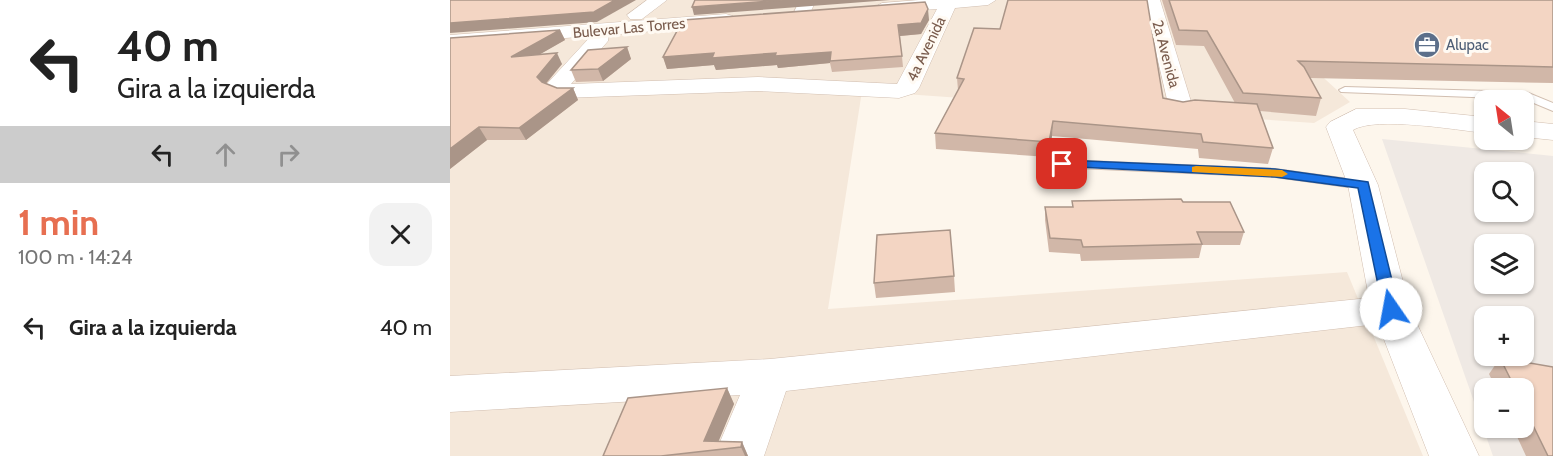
<!DOCTYPE html>
<html lang="es">
<head>
<meta charset="utf-8">
<style>
  body { margin:0; font-family:Cabin,sans-serif; background:#f2f2f2; color:#222; height:100vh; display:flex; flex-direction:column; font-size:22px; white-space:nowrap }
  * { box-sizing:border-box; margin:0 }
  p { font-size:20px; color:#767676 }
  .icon { flex:none; width:33px; height:33px; fill:none; stroke:currentColor; stroke-width:2; stroke-linecap:round; stroke-linejoin:round }
  .map { position:relative; flex:1; overflow:hidden }
  .drawer { display:flex; flex-direction:column; background:#fff; width:450px }
  .drawer>* { flex:none }
  .banner { background:#fff; color:#222; overflow:hidden }
  .needle { width:39px; rotate:330deg }
  .controls { position:absolute; left:1024px; top:90px; display:grid; gap:12px }
  .controls a { display:grid; place-items:center; width:60px; height:60px; border-radius:12px; background:#fff; box-shadow:0 2px 4px #0004; font-size:30px }
  .pin { position:absolute; display:grid; place-items:center; width:51px; height:51px; color:#fff; margin:-26px; border-radius:12px; box-shadow:0 3px 9px #0006 }
  .me { position:absolute; width:66px; margin:-33px; rotate:348deg; stroke-linejoin:round; filter:drop-shadow(0 0 4px #0008) }
  .turn { display:flex; align-items:center; gap:21px; height:126px; padding:0 18px; font-size:27px }
  .turn .icon { width:78px; height:78px; stroke-width:2.5 }
  .turn b { display:block; font-size:42px; line-height:51px }
  .lanes { display:flex; align-items:center; height:57px; padding:0 18px; background:#0003; justify-content:center; gap:30px; direction:ltr }
  .lanes .off { opacity:.35 }
  .round { display:grid; place-items:center; flex:none; width:63px; height:63px; border-radius:18px; background:#f2f2f2 }
  .summary { display:flex; align-items:center; justify-content:space-between; height:102px; padding:0 18px }
  h1 { font-size:36px; font-weight:700; line-height:45px; color:#e76f51 }
  ul { padding:0; list-style:none }
  li { display:flex; align-items:center; gap:18px; height:84px; padding:0 18px }
  li div { flex:1 }
  li b { display:block; font-size:22px }
  li em { font-style:normal }
  main { display:flex; flex:1; min-height:0 }
  .map>svg:first-child { display:block }
</style>
</head>
<body>
<main>
<section class="drawer">
<div class="banner">
<div class="turn"><svg class="icon" aria-label="left" viewBox="0 0 24 24"><path d="M17 20v-9H6M10 6l-5 5 5 5"/></svg><div><b>40 m</b>Gira a la izquierda</div></div>
<div class="lanes"><svg class="icon" aria-label="left" viewBox="0 0 24 24"><path d="M17 20v-9H6M10 6l-5 5 5 5"/></svg><svg class="icon off" aria-label="ahead" viewBox="0 0 24 24"><path d="M12 20V5M6 11l6-6 6 6"/></svg><svg class="icon off" aria-label="right" viewBox="0 0 24 24"><path d="M7 20v-9h11M14 6l5 5-5 5"/></svg></div>
</div>
<div class="summary"><div><h1>1 min</h1><p>100 m · 14:24</p></div><a class="round"><svg class="icon" aria-label="close" viewBox="0 0 24 24"><path d="M6 6l12 12M18 6L6 18"/></svg></a></div>
<ul>
<li><svg class="icon" aria-label="left" viewBox="0 0 24 24"><path d="M17 20v-9H6M10 6l-5 5 5 5"/></svg><div><b>Gira a la izquierda</b></div><em>40 m</em></li>
</ul>
</section>
<div class="map">
<svg width="1103" height="456" viewBox="0 0 1103 456">
  <rect width="100%" height="100%" fill="#fdf6ec"/>
  <path fill="#f5e8da" d="M0,0H789L900,102L864,123L412,91L378,309L897,272L973,456H0Z"/>
  <path fill="#efe9e4" fill-rule="evenodd" d="M932,139L1103,156V456H1043ZM1035,172H1074V212H1035ZM1035,244H1074V284H1035ZM1035,316H1074V356H1035ZM1035,388H1074V428H1035Z"/>
  <g fill="none" stroke-linecap="round" stroke-linejoin="round">
    <g stroke="#d1beb0" stroke-width="2">
      <g id="lane">
        <path d="M895,87L1076,92L1103,103V111L1074,99L891,92L889,90Z"/>
        <path d="M612,160L825,169L913,181L920,185L913,189L825,177L607,167L605,164Z"/>
      </g>
    </g>
    <g stroke="#d1beb0" stroke-width="1">
      <g id="street">
        <path d="M197,0H217L192,19H180L177,15Z"/>
        <path d="M350,0H366L358,18H346L343,14Z"/>
        <path d="M469,0H546L538,5L505,8L469,88L465,93L449,98L308,91L113,98L98,92L94,87L141,36L0,47V35L276,14L283,16L285,20L283,24L159,35L158,41L121,84L308,77L447,84L487,9L432,13L423,8L432,3Z"/>
        <path d="M694,0H710L743,108L740,113L731,115L722,113L719,108Z"/>
        <path d="M906,109H955L1035,117V133C1006,130 926,116 903,130L928,185L960,309L1029,456H979L928,324L336,391L314,456H264L290,395L0,412V376L320,359L919,298L898,185L876,127L880,122Z"/>
        <path d="M1074,121L1103,124V140L1074,137Z"/>
      </g>
    </g>
    <use href="#lane" fill="#fff" fill-rule="evenodd"/>
    <use href="#street" fill="#fff" fill-rule="evenodd"/>
  </g>
  <g fill="#d1b7a8">
    <path d="M712,0H1103V83L860,78L871,98L866,116L810,111L823,148L818,164L749,158L748,149L602,136L598,157L486,149L485,133L508,90L507,78L713,98L733,102L785,103L754,46L726,45Z"/>
    <path d="M479,20L471,34L450,36L453,67L382,72L380,63L328,68L327,65L266,70L264,65L217,69L213,57Z"/>
    <path d="M110,30L115,40L90,54L112,64L96,84L107,88H123L128,100L76,140H37L0,169V38Z"/>
    <path d="M177,47L181,59L153,81L126,82L121,70Z"/>
    <path d="M622,201L733,202L794,232L790,245H752L749,258L631,261L630,254L599,252L595,220V207H622Z"/>
    <path d="M504,276L505,292L426,298L424,283Z"/>
    <path d="M1050,358L1103,367V456H1076L1063,428H1074V388H1046L1039,374Z"/>
    <path d="M277,388L284,404L268,441L292,442L298,456H153Z"/>
  </g>
  <g fill="#aa9588">
    <path d="M165,0H186L147,22L0,33V23Z"/>
    <path d="M333,0H440L244,15L242,7Z"/>
    <path d="M478,9L479,20L471,34L450,36L448,25Z"/>
    <path d="M110,30L115,40L66,68L61,57Z"/>
    <path d="M177,47L181,59L153,81L148,69Z"/>
    <path d="M381,52L380,63L328,68L327,65L266,70L264,65L217,69L213,57L264,53Z"/>
    <path d="M107,53L112,64L92,88L87,77Z"/>
    <path d="M123,88L128,100L76,140L69,128Z"/>
    <path d="M603,121L602,136L598,157L599,142Z"/>
    <path d="M29,127L37,140L0,169V149Z"/>
    <path d="M277,388L284,404L265,450L254,441Z"/>
    <path d="M292,442L298,456H295L291,447Z"/>
  </g>
  <g fill="#f3d5c3" stroke="#aa9588" stroke-width="1.5">
    <path d="M0,0H165L144,12L0,23Z"/>
    <path d="M245,0H333L242,7Z"/>
    <path d="M558,0H697L713,98L733,102L745,100L807,104L823,148L753,142L751,134L603,121L599,142L485,133L514,79L507,78L524,28L550,29Z"/>
    <path d="M719,0H1103V67L848,61L854,67L871,98L793,93L757,31L729,30Z"/>
    <path d="M475,2L478,9L471,23L448,25L452,56L380,61L381,52L325,56L326,53L262,58L264,53L213,57L233,20Z"/>
    <path d="M110,30L61,57L107,53L87,77L92,82L107,88H123L69,128L29,127L0,149V38Z"/>
    <path d="M177,47L148,69L121,70L138,50Z"/>
    <path d="M731,199L733,202H780L794,232H747L752,244L633,247L631,240L600,238L595,207H623L622,201Z"/>
    <path d="M500,230L504,276L424,283L427,235Z"/>
    <path d="M1050,358L1103,367V456H1098L1074,407V388H1065Z"/>
    <path d="M277,388L254,441L292,442L291,447L211,456H153L178,398Z"/>
  </g>
  <path fill="#1a73e8" stroke="#114b97" stroke-width="1.5" d="M612,160L825,169L918,182L949,309L941,315L933,309L908,188L825,177L608,166L606,164Z"/>
  <path fill="#f59e0b" d="M746,166L832,170L838,174L832,177L742,172V167Z"/>
  <defs>
    <g id="office-disc" transform="scale(1.35)"><circle r="9.5" fill="#5c6f8a" stroke="#fffaf3"/><path d="M-6-3h4V-5.5h4V-3h4V5H-6ZM-1-4.5V-3h2v-1.5ZM-6 0V1H6V0Z" fill="#fff"/></g>
  </defs>
  <g fill-rule="evenodd">
    <use href="#office-disc" x="977" y="45"/>
  </g>
  <g text-anchor="middle" stroke-width="6" stroke-linejoin="round" paint-order="stroke">
    <g font-size="15" fill="#7a5c4d" stroke="#fffaf3">
      <text transform="translate(179 28) rotate(-5)" y="5">Bulevar Las Torres</text>
      <text transform="translate(476 49) rotate(-64)" y="5">4a Avenida</text>
      <text transform="translate(716 54) rotate(75)" y="5">2a Avenida</text>
    </g>
    <g font-size="15" fill="#4e5e75" stroke="#fffaf3" text-anchor="start">
      <text x="996" y="50">Alupac</text>
    </g>
  </g>
</svg>
<div class="controls">
<a><svg class="needle" viewBox="-14 -14 28 28"><path d="M0-13l5 13h-10z" fill="#e53935"/><path d="M0 13l5-13h-10z" fill="#767676"/></svg></a>
<a><svg class="icon" aria-label="search" viewBox="0 0 24 24"><circle cx="10" cy="10" r="6"/><path d="M15 15l6 6"/></svg></a>
<a><svg class="icon" aria-label="layers" viewBox="0 0 24 24"><path d="M12 4l9 5-9 5-9-5zM3 14l9 5 9-5"/></svg></a>
<a>+</a>
<a>−</a>
</div>
<div class="pin" style="left:612px;top:164px;background:#d93025"><svg class="icon" aria-label="arrive" viewBox="0 0 24 24"><path d="M6 21V4h12l-3 4 3 4H6"/></svg></div>
<svg class="me" style="left:941px;top:309px" viewBox="-20 -20 40 40"><circle r="19" fill="#fff"/><path d="M0-13L10 11 0 6-10 11z" fill="#1a73e8"/></svg>
</div>
</main>
</body>
</html>
